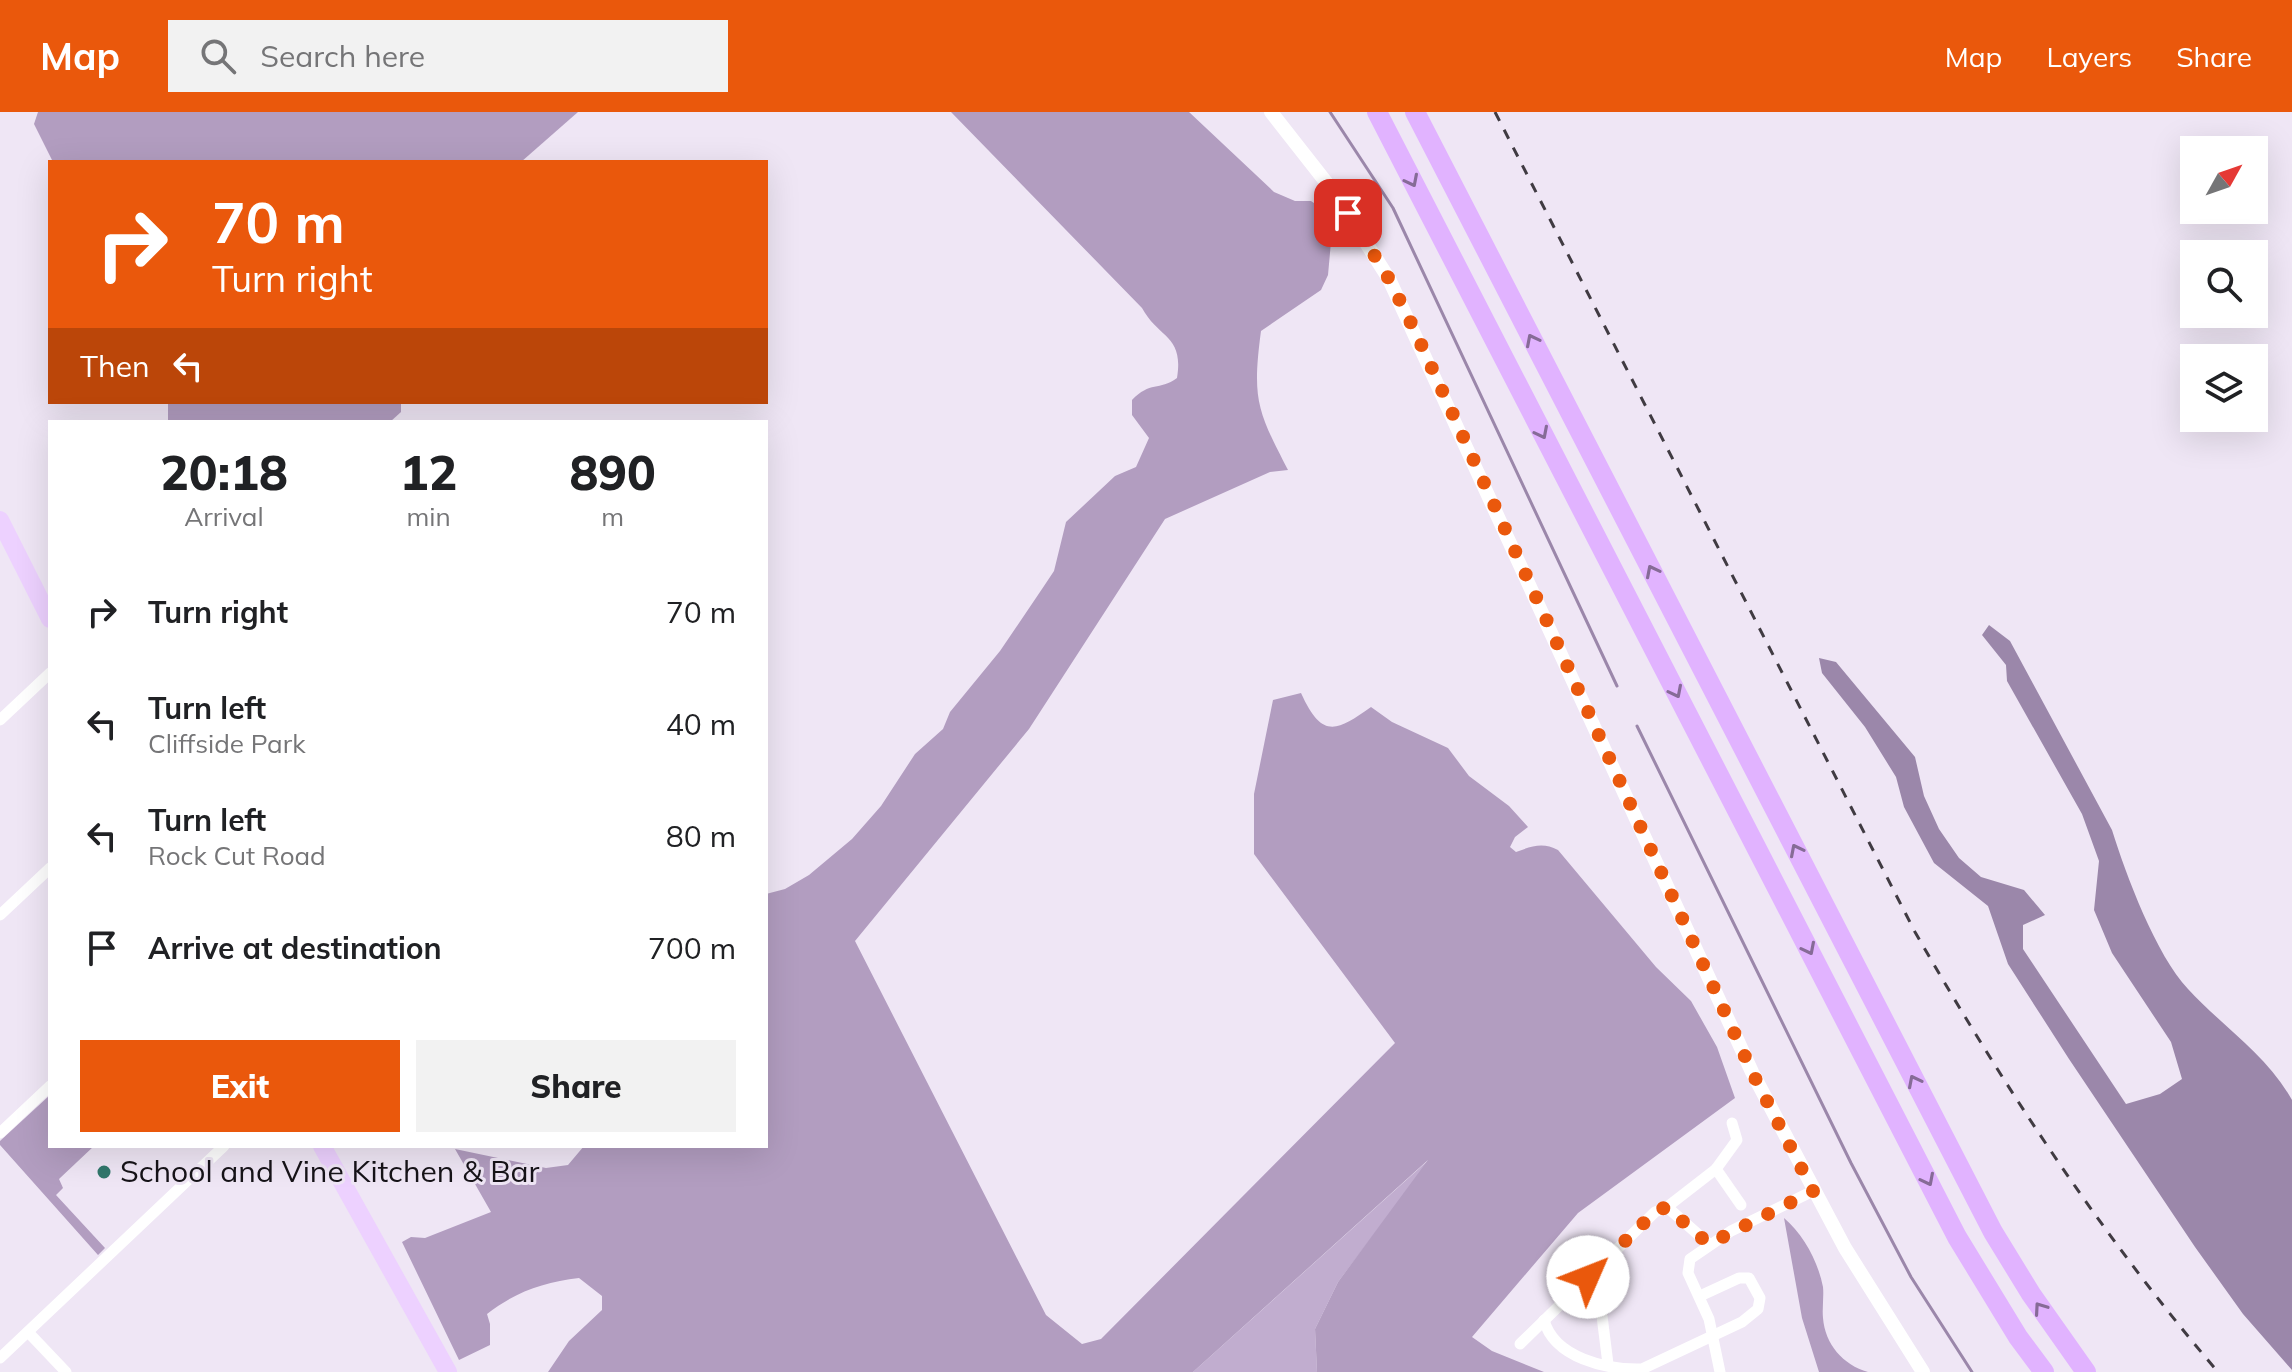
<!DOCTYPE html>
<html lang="en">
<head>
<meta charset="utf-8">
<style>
  body { margin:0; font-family:Mulish,sans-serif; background:#f2f2f2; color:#202124; height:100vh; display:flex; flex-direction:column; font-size:30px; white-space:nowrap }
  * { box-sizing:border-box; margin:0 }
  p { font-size:26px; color:#757577 }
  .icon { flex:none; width:44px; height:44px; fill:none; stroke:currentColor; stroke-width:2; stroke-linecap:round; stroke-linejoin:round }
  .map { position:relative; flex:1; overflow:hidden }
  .details { position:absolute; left:48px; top:308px; width:720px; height:728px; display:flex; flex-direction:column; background:#fff; border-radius:0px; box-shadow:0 8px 32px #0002 }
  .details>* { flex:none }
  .guide { position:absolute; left:48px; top:48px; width:720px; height:244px; border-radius:0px; box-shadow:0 8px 32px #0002; background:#ea580c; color:#fff; overflow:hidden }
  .needle { width:52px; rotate:50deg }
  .buttons { position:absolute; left:2180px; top:24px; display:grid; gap:16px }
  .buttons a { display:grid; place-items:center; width:88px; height:88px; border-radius:0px; background:#fff; box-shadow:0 8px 32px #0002; font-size:40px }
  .pin { position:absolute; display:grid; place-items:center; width:68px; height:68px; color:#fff; margin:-34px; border-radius:16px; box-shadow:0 4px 12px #0006 }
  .me { position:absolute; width:88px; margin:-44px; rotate:46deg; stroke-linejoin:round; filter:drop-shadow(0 0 6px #0008) }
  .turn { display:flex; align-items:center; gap:28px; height:168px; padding:0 32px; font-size:36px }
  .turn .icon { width:104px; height:104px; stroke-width:2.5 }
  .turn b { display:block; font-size:56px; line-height:68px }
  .then { display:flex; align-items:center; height:76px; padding:0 32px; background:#0003; gap:16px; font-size:30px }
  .eta { display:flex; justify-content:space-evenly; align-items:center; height:136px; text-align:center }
  .eta b { font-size:48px; font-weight:800; line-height:56px }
  .button { display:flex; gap:16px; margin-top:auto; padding:16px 32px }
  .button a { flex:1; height:92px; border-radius:0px; background:#ea580c; color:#fff; font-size:32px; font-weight:800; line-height:92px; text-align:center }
  .button a+a { background:#f2f2f2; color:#202124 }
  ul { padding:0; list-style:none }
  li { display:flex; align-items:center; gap:24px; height:112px; padding:0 32px }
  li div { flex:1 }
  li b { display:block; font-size:30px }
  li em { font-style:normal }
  header { display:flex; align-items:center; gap:48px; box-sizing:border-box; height:112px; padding:0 40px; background:#ea580c; color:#fff }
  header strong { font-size:38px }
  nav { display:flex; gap:44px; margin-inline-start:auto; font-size:28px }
  .search { width:560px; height:72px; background:#f2f2f2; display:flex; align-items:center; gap:20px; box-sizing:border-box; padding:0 28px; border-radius:0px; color:#757577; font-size:30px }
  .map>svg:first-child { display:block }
</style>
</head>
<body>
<header>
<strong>Map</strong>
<div class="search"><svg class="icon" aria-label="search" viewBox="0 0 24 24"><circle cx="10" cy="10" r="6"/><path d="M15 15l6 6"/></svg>Search here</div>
<nav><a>Map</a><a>Layers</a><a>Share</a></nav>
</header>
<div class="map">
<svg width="2292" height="1260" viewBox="0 0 2292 1260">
  <rect width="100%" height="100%" fill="#efe6f5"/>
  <path fill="#c1adcf" d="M1433,1044L1338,1170L1315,1217L1317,1260H1193Z"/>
  <g fill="#b29dc0">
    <path d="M38,0H578L521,50H53L34,12Z"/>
    <path d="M951,0H1189L1274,80L1295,89H1311L1324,98L1332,119L1328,163L1321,178L1261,219C1252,287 1257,298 1288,358L1270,360L1165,407L1029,617L855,829L1046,1203L1082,1232L1101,1227L1395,931L1254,742V682L1273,588L1301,581C1322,627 1336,620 1371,595L1392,610L1448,636L1469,664L1509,694L1528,715L1515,725L1510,735L1516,740C1532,734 1543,730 1558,738L1656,855L1691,889L1717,935L1735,986L1578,1101L1472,1225L1492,1239L1544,1260H1317L1315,1217L1338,1170L1428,1048L1193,1260H548L569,1229L602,1198V1184L579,1166C544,1170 515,1180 487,1202L490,1212V1233L459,1248L402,1130L411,1125L425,1126L491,1100L455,1037L546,1056L568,1053L584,1034H766V782L785,777L809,763L852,727L881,694L915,642L943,617L950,600L1000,539L1042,477L1054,459L1066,410L1115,364L1136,355L1149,326L1132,303V288C1150,269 1159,279 1177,266C1184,223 1159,227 1142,196Z"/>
    <path d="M168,290H401V300L390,310H168Z"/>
    <path d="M50,983V1034H94L59,1067L63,1076L56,1083L105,1136L98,1143L0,1033V1029Z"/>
    <path d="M1784,1106C1803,1122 1818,1149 1823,1175C1824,1185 1822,1196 1823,1206C1825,1232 1843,1253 1868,1260H1819L1802,1206Z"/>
  </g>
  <path fill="#9b87aa" d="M1989,513L2010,529L2112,718C2126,763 2156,843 2188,877C2222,914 2267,943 2292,988V1258L2243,1202L2195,1135L2069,947L2008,852L1988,794L1934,751L1904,695L1896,665L1865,615L1822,561L1819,546L1836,550L1915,645L1924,684L1939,717L1959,746L1981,765L2024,778L2045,803L2023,813V837L2126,992L2160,982L2182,967L2171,930L2112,841L2094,798L2099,749L2082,702L2007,569L2006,553L1982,523Z"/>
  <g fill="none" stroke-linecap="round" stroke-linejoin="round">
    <g stroke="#9b87aa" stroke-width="3">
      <path d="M1330,0L1393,96L1617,574"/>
      <path d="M1637,614L1851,1051L1911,1165L1972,1260"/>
    </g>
    <g stroke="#fff" stroke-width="11">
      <path d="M0,608L50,561"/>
      <path d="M0,803L50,756"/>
      <path d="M0,1021L50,974"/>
      <path d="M1716,1057L1741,1093"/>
      <path d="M1667,1095L1716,1057L1737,1028L1732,1011"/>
      <path d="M1588,1165L1602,1204L1608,1252"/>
      <path d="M1544,1208C1554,1246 1607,1258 1642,1257L1742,1210L1758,1197L1760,1186L1749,1166H1739L1700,1184"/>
      <path d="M28,1220L66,1260"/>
      <path d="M1520,1232L1655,1100L1667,1095L1709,1132"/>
      <path d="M0,1246L224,1034"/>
      <path d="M1720,1260L1709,1207L1688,1161L1690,1147L1731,1119L1813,1079"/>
    </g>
    <path stroke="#fff" stroke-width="14" d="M1271,0L1333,79L1389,167L1752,960L1845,1136L1923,1260"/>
    <g stroke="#edd1ff" stroke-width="18">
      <path d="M0,408L50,507"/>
      <path d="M322,1034L448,1260"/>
    </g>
    <g stroke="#e1b3ff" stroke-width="20">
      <path d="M1377,0L1957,1125L2018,1225L2044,1260"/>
      <path d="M1415,0L1993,1120L2031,1182L2086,1260"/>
    </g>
    <path stroke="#403b42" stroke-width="3" stroke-dasharray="10 10" stroke-linecap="butt" d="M1495,0L1915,820C2004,975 2102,1124 2218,1260"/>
  </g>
  <defs><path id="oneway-chevron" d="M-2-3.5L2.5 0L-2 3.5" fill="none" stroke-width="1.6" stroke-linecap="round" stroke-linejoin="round" transform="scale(2)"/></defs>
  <g stroke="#866b97">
    <use href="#oneway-chevron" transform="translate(1412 69) rotate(63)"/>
    <use href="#oneway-chevron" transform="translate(1532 228) rotate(-117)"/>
    <use href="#oneway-chevron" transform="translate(1542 321) rotate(63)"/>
    <use href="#oneway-chevron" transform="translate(1652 459) rotate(-117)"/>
    <use href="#oneway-chevron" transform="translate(1676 580) rotate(63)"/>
    <use href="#oneway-chevron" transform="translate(1796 738) rotate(-117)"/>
    <use href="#oneway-chevron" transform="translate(1809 837) rotate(63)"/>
    <use href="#oneway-chevron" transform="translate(1914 969) rotate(-117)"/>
    <use href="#oneway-chevron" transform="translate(1928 1068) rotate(63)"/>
    <use href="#oneway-chevron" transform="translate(2040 1196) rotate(-125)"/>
  </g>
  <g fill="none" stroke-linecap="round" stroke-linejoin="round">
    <path stroke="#ea580c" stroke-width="14" stroke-dasharray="0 25.2" d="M1348,101L1389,167L1415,219L1752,960L1813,1079L1709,1132L1666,1095L1655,1100L1588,1165"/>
  </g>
  <circle fill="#31776c" stroke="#efe6f5" stroke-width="3" cx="104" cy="1060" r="8"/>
  <g text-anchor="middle" stroke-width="6" stroke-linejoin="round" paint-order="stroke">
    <g font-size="30" fill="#161318" stroke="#efe6f5" text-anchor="start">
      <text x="120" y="1070">School and Vine Kitchen &amp; Bar</text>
    </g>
  </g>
</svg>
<div class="buttons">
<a><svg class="needle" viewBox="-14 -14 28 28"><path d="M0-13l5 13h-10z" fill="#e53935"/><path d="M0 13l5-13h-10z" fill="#757577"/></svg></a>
<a><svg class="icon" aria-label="search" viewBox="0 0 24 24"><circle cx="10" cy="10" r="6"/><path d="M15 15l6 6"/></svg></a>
<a><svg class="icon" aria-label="layers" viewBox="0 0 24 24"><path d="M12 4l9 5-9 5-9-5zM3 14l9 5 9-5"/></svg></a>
</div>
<div class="pin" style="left:1348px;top:101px;background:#d93025"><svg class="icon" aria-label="arrive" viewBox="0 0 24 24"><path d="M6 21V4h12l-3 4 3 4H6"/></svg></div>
<svg class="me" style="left:1588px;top:1165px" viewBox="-20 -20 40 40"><circle r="19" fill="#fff"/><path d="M0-13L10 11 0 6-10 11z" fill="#ea580c"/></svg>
<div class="guide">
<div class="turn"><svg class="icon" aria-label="right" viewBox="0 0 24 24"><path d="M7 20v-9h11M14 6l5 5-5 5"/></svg><div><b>70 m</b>Turn right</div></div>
<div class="then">Then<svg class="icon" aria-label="left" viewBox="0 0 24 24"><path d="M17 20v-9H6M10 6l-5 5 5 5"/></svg></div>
</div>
<section class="details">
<div class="eta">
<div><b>20:18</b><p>Arrival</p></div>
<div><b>12</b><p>min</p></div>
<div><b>890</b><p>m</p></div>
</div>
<ul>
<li><svg class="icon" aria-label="right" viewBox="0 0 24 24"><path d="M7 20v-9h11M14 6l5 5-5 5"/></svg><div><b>Turn right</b></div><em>70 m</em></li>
<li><svg class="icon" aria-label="left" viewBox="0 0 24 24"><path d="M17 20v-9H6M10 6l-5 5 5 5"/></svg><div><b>Turn left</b><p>Cliffside Park</p></div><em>40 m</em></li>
<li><svg class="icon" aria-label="left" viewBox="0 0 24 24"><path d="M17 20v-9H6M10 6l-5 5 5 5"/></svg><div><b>Turn left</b><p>Rock Cut Road</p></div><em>80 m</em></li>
<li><svg class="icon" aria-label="arrive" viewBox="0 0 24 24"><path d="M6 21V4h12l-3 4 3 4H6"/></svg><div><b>Arrive at destination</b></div><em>700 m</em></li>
</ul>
<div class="button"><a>Exit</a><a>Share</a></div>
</section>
</div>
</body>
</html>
